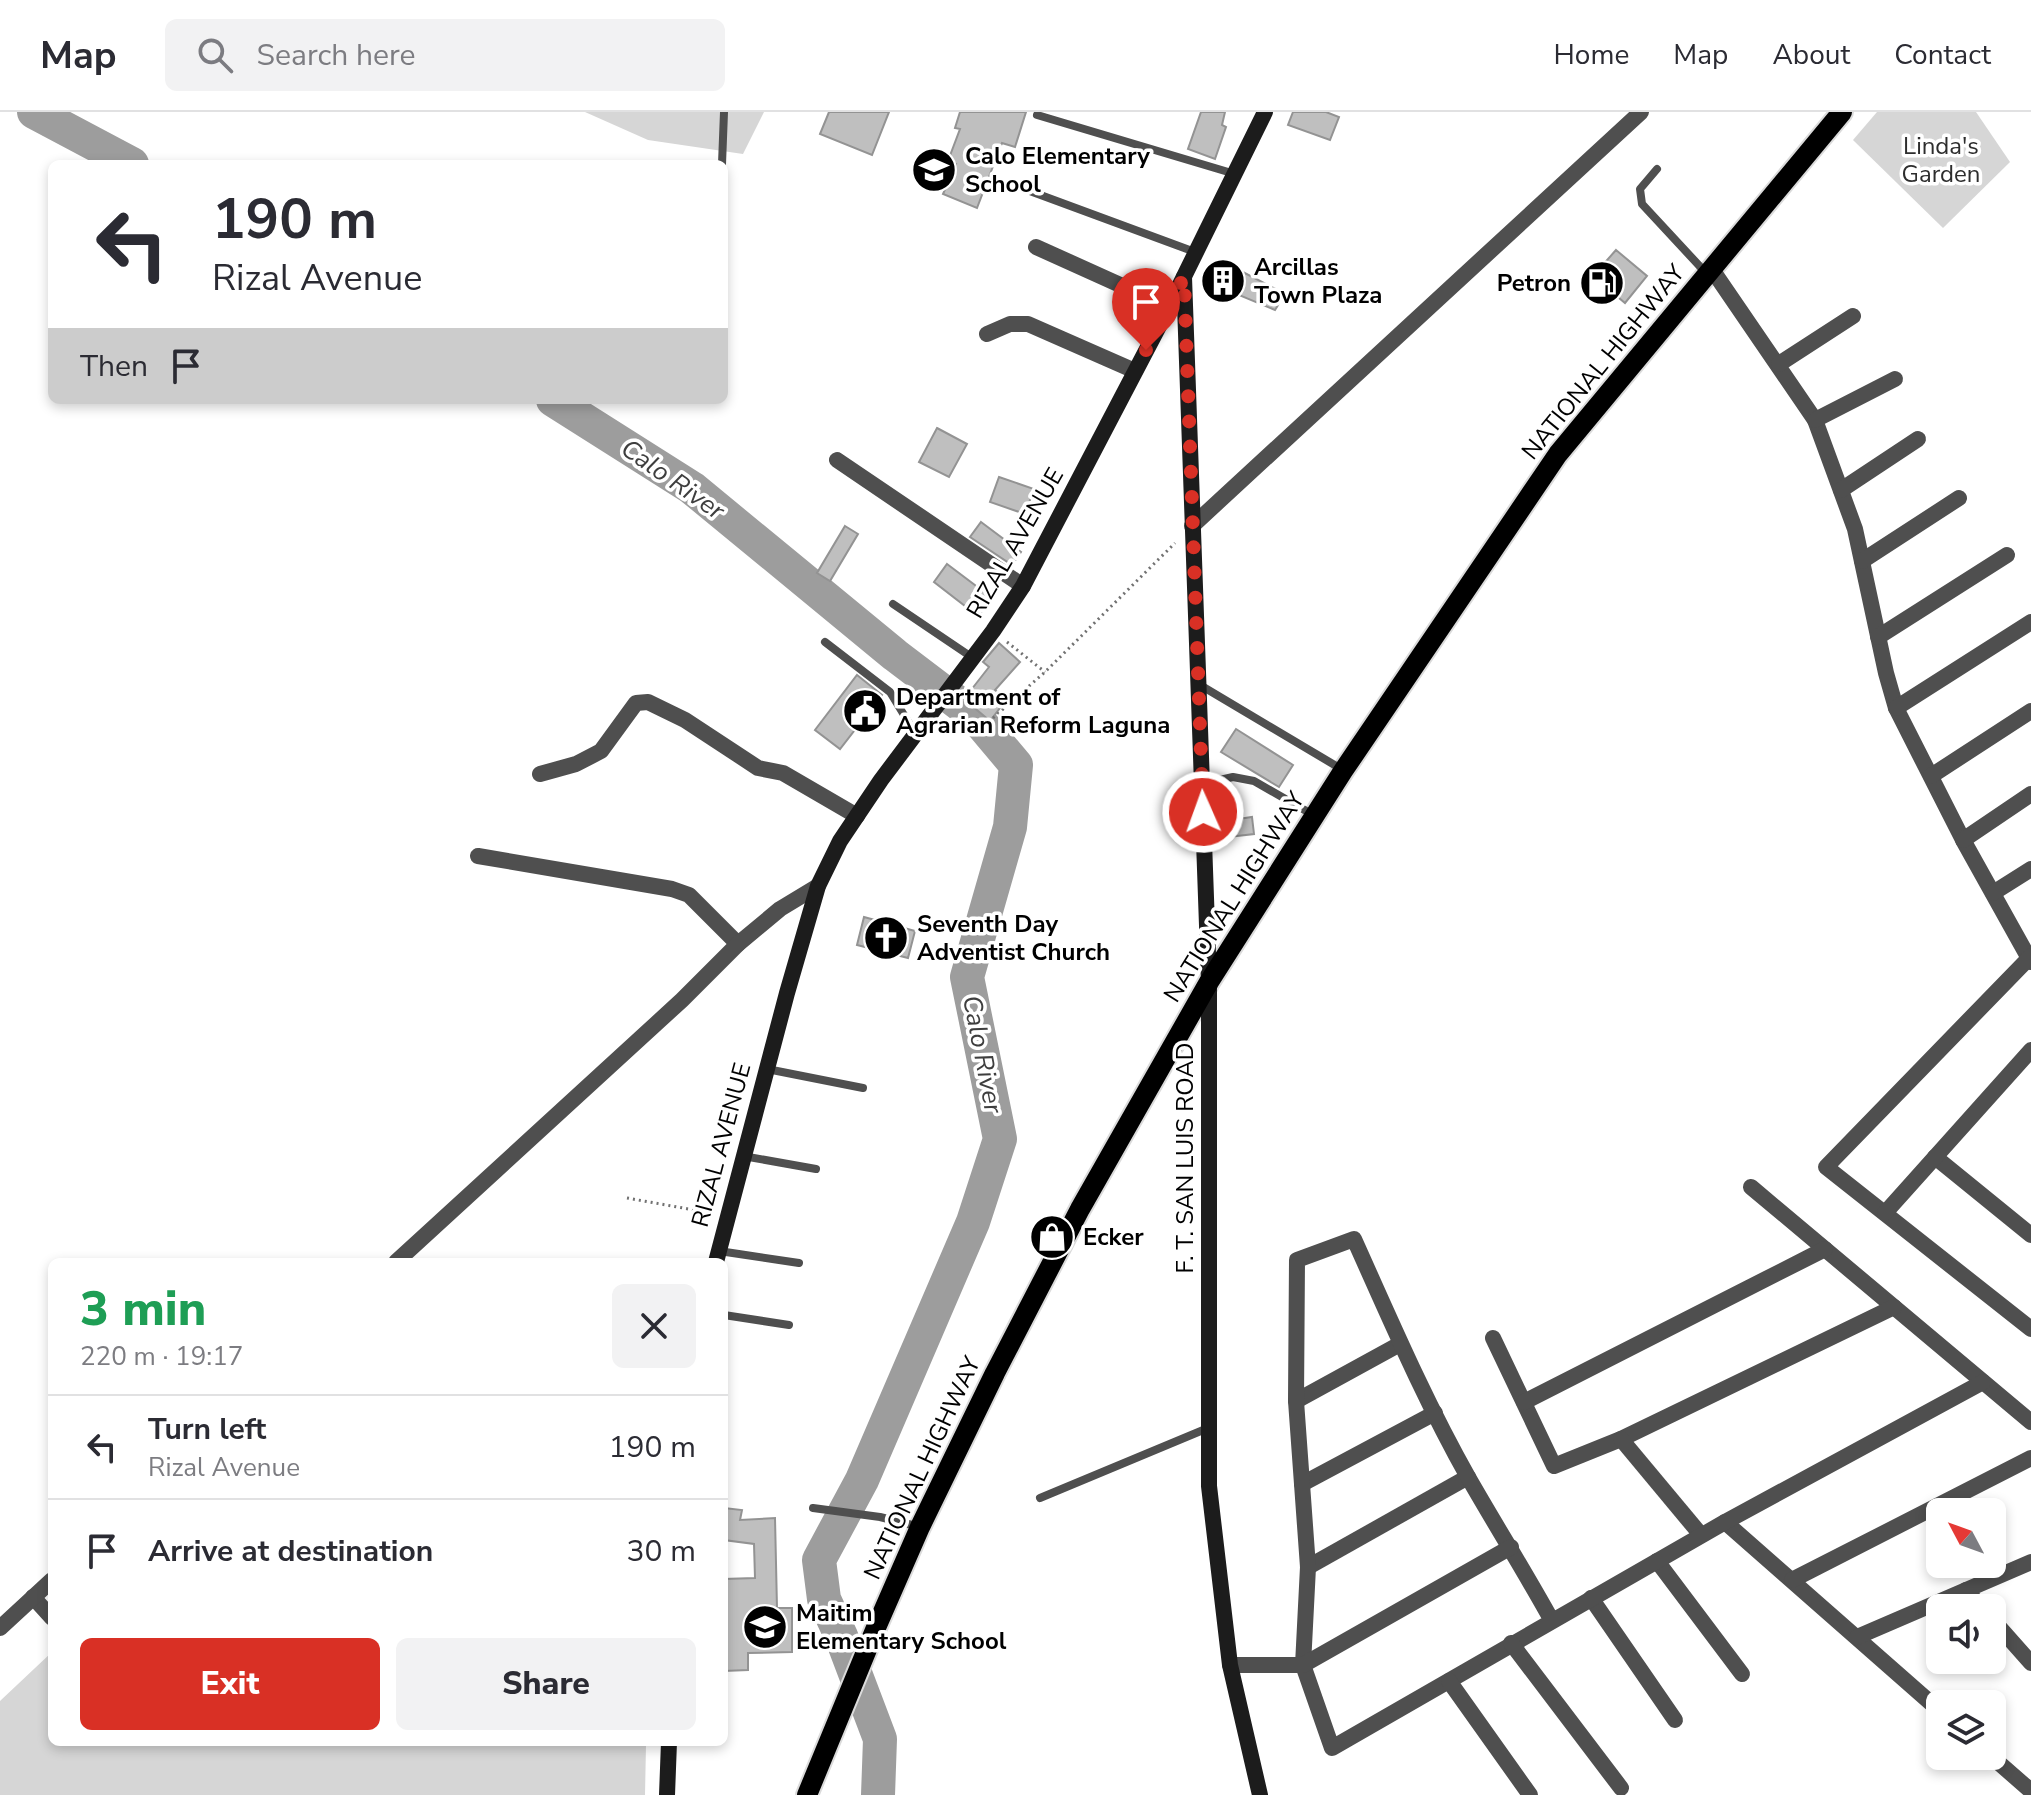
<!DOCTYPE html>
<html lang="en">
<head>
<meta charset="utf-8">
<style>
  body { margin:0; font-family:"Nunito Sans",sans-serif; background:#f2f2f3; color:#2b2b33; height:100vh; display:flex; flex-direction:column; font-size:30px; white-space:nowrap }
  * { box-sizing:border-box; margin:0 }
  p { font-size:26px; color:#7c7c81 }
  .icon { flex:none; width:44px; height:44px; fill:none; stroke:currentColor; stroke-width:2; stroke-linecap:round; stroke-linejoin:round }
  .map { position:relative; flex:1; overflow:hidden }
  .drawer { position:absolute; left:48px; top:1146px; width:680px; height:488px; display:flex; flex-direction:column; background:#fff; border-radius:12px; box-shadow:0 4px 12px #0003 }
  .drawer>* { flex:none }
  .banner { position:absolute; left:48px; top:48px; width:680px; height:244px; border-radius:12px; box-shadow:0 4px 12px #0003; background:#fff; color:#2b2b33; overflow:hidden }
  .needle { width:52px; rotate:311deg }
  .fabs { position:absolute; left:1926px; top:1386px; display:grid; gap:16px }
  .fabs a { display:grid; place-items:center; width:80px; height:80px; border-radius:12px; background:#fff; box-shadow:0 4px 12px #0003; font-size:40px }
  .pin { position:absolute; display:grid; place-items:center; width:68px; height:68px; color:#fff; margin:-82px -34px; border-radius:50% 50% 50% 0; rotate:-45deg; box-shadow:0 0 8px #0007 }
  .pin .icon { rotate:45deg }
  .me { position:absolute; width:88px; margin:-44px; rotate:358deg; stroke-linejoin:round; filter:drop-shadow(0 0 6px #0008) }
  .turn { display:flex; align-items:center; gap:28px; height:168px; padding:0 32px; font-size:36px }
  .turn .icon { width:104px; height:104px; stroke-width:2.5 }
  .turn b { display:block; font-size:56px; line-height:68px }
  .then { display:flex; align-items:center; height:76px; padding:0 32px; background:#0003; gap:16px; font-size:30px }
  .round { display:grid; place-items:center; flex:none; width:84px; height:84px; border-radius:12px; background:#f2f2f3 }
  .summary { display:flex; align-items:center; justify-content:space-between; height:136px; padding:0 32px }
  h1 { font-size:48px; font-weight:800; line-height:60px; color:#1e9e55 }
  .cta { display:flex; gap:16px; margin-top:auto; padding:16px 32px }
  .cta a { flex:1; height:92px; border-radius:12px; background:#d93025; color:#fff; font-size:32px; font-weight:800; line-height:92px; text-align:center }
  .cta a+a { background:#f2f2f3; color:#2b2b33 }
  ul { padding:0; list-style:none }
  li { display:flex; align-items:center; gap:24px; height:104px; padding:0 32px; border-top:2px solid #e1e1e2 }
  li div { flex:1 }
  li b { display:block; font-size:30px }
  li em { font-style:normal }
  header { display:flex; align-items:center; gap:48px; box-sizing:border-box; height:112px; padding:0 40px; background:#fff; border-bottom:2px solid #e1e1e2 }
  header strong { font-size:38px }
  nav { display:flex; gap:44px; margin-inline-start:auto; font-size:28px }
  .search { width:560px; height:72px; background:#f2f2f3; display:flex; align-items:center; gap:20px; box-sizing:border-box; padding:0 28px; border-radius:12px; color:#7c7c81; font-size:30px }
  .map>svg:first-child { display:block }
</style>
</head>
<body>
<header>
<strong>Map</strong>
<div class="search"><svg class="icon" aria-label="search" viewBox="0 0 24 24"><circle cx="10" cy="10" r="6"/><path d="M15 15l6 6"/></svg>Search here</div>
<nav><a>Home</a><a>Map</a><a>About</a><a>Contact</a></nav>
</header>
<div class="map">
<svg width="2031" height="1683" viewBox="0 0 2031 1683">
  <rect width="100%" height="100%" fill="#fff"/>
  <g fill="#d6d6d6">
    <path d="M585,0H764L743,42L648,28Z"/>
    <path d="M1877,0H1976L2010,50L1943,116L1853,28Z"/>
    <path d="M52,1540V1630H612L646,1633L645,1683H0V1589Z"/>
  </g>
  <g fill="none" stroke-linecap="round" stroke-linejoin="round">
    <g stroke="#9d9d9d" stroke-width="34">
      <path d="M34,0L132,52"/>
      <path d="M553,288L692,376L895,543L974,603L1016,653L1010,715L967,865L1000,1027L973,1110L862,1368L819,1448L824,1487L841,1524L880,1627L878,1683"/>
    </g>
  </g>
  <g fill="#bfbfbf" stroke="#939393" stroke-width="2">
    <path d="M829,0H889L872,43L820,22Z"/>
    <path d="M960,0H1026L1015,35L1002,31L977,96L943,82L956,52L948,49L960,17L955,16Z"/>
    <path d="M1201,0H1225L1222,13L1226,15L1215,47L1188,37Z"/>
    <path d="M1293,0H1326L1339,5L1330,28L1288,13Z"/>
    <path d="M1616,138L1647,164L1625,191L1593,164Z"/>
    <path d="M1219,149L1237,157L1285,182L1275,198L1232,180L1228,189L1206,180Z"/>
    <path d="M937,316L967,332L949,365L919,350Z"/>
    <path d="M999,365L1034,377L1025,402L990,390Z"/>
    <path d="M981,410L1021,440L1012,453L970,425Z"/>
    <path d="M845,414L858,422L830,469L817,461Z"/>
    <path d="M947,452L992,486L978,504L934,470Z"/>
    <path d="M999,531L1020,550L995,578L1006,588L990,609L964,587L989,555L983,550Z"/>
    <path d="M857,563L882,583L840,637L815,618Z"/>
    <path d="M1236,617L1293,653L1279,675L1221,640Z"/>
    <path d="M1252,705L1254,722L1220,726L1218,710Z"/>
    <path d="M864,805L915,819L908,846L857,833Z"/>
    <path d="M724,1396L742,1398L740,1408L775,1406L777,1496H792V1540L748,1541V1558L724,1559V1467L755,1466L754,1432L724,1428Z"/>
  </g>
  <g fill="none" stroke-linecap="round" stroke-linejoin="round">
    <g stroke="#dbdbdb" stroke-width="24">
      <path id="primary" d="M807,1683L875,1518L920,1415L995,1261L1080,1097L1209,870L1343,659L1558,342L1842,0"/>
    </g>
    <g stroke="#717171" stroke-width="3" stroke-dasharray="2 4" stroke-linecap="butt">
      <path d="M1007,530L1045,560"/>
      <path d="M993,606L1045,560L1175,431"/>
      <path d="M627,1086L711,1101"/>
    </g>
    <g stroke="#4f4f4f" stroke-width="8">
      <path d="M1037,3L1235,62"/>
      <path d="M722,52L724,0"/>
      <path d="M1657,57L1640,77L1642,92L1706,161"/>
      <path d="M1027,78L1195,140"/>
      <path d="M893,492L973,546"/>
      <path d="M825,530L890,580L915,621"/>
      <path d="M1200,573L1343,658"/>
      <path d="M1202,672L1233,665L1254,669L1315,704"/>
      <path d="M767,957L863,976"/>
      <path d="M743,1044L816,1057"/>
      <path d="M719,1139L799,1151"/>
      <path d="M724,1203L789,1213"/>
      <path d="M1040,1386L1208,1316"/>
      <path d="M813,1396L880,1405L920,1415"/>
    </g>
    <g stroke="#4f4f4f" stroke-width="16">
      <path d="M1036,135L1169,195"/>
      <path d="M1711,156L1815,308L1855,417L1886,561L1896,596L1963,728L2031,850"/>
      <path d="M987,222L1010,212H1028L1135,259"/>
      <path d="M1779,252L1853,204"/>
      <path d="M1815,308L1895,267"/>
      <path d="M837,348L1023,474"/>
      <path d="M1841,378L1918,327"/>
      <path d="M1192,414L1641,0"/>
      <path d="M1862,449L1959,386"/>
      <path d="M1878,525L2007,443"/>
      <path d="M1896,596L2031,510"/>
      <path d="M540,662L576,652L601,639L636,591L648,590L685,608L758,656L783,661L857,704"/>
      <path d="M1931,664L2031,599"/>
      <path d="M1963,728L2031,682"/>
      <path d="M478,744L672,777L689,783L738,832"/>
      <path d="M1993,781L2031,757"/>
      <path d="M2031,844L1826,1055L2031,1217"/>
      <path d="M1935,1045L2031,1123"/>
      <path d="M1751,1075L2031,1310"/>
      <path d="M1885,1101L2031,938"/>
      <path d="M396,1150L682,888L738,832L780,797L818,774"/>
      <path d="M1493,1226L1554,1354L1621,1327L1894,1195"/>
      <path d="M1296,1289L1400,1232"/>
      <path d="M1524,1290L1825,1137"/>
      <path d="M1621,1327L1701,1423"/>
      <path d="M1302,1372L1435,1301"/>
      <path d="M1725,1410L1940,1599"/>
      <path d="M1657,1449L1742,1562"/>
      <path d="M1308,1455L1468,1365"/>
      <path d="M1792,1468L2031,1346"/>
      <path d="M1966,1478L1982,1496"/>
      <path d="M33,1485L52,1506"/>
      <path d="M1591,1486L1675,1608"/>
      <path d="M1992,1507L2031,1551"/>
      <path d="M1552,1509C1525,1460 1496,1414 1468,1365C1425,1289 1390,1207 1354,1127L1297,1148L1296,1289L1308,1455L1303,1553L1332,1636L1725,1410L1983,1270"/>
      <path d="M0,1516L52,1468"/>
      <path d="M1857,1525L2031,1450"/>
      <path d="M1511,1531L1621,1676"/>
      <path d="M1230,1553H1303L1511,1435"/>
      <path d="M1449,1569L1530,1683"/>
      <path d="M1991,1644L2031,1679"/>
    </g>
    <g stroke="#1c1c1c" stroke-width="16">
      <path d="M1184,165L1209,870V1374L1230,1553L1260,1683"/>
      <path d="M716,1150L787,881L818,774L840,729L881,668L993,519L1023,474L1169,195L1265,0"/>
      <path d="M667,1683L669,1630"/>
    </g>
    <use href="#primary" stroke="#000" stroke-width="20"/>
  </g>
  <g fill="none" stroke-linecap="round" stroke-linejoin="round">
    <path stroke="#d93025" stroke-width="14" stroke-dasharray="0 25.2" d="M1146,238L1184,165L1203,700"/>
  </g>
  <defs>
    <g id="school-disc" transform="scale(2.3)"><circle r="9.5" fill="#000" stroke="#fff"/><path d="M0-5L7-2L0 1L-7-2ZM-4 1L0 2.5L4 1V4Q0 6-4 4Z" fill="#fff"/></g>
    <g id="building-disc" transform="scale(2.3)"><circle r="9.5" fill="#000" stroke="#fff"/><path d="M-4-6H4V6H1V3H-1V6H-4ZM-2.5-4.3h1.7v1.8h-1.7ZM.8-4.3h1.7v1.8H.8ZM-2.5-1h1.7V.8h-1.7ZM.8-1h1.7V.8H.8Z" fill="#fff"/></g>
    <g id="fuel-disc" transform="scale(2.3)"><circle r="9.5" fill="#000" stroke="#fff"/><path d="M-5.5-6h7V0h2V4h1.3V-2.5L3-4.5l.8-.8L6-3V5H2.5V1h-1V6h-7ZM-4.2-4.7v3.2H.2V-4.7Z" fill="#fff"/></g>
    <g id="civic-disc" transform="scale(2.3)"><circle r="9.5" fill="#000" stroke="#fff"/><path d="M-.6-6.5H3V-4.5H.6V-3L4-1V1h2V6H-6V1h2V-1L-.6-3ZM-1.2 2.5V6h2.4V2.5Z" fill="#fff"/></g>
    <g id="church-disc" transform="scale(2.3)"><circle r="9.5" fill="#000" stroke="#fff"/><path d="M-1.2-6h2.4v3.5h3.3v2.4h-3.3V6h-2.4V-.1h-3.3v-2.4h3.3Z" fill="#fff"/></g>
    <g id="shop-disc" transform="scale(2.3)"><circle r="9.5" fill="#000" stroke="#fff"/><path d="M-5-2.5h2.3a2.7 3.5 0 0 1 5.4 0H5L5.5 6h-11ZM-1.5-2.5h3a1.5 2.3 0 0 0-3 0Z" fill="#fff"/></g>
  </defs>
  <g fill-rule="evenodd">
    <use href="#school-disc" x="934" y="58"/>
    <use href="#building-disc" x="1223" y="169"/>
    <use href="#fuel-disc" x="1602" y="171"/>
    <use href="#civic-disc" x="865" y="599"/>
    <use href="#church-disc" x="886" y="826"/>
    <use href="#shop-disc" x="1052" y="1125"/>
    <use href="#school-disc" x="765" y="1515"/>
  </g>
  <g text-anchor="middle" stroke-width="7" stroke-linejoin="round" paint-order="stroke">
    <g font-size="24" fill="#2d2d2d" stroke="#fff">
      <text x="1941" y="42">Linda's<tspan x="1941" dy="28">Garden</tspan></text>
    </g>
    <g font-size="24" font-weight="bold" fill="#000" stroke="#fff" text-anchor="start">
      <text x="965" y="52">Calo Elementary<tspan x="965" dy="28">School</tspan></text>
      <text x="1254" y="163">Arcillas<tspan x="1254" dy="28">Town Plaza</tspan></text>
      <text x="1571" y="179" text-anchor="end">Petron</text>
      <text x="896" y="593">Department of<tspan x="896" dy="28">Agrarian Reform Laguna</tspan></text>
      <text x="917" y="820">Seventh Day<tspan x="917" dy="28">Adventist Church</tspan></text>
      <text x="1083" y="1133">Ecker</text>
      <text x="796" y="1509">Maitim<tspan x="796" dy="28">Elementary School</tspan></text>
    </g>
    <g font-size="24" fill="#000" stroke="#fff">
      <text transform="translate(1603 250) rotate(-51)" y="8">NATIONAL HIGHWAY</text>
      <text transform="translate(1015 431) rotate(-60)" y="8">RIZAL AVENUE</text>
      <text transform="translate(1234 785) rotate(-58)" y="8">NATIONAL HIGHWAY</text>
      <text transform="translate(721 1033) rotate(-75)" y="8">RIZAL AVENUE</text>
      <text transform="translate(1185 1046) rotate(-90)" y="8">F. T. SAN LUIS ROAD</text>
      <text transform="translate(922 1356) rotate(-65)" y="8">NATIONAL HIGHWAY</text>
    </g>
    <g font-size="26" font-style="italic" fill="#3e3e3e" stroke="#fff">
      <text transform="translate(673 367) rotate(35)" y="9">Calo River</text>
      <text transform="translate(983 942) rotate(79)" y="9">Calo River</text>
    </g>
  </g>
</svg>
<div class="fabs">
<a><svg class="needle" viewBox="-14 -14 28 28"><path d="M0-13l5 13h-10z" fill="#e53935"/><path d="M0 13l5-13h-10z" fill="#7c7c81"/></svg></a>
<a><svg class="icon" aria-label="sound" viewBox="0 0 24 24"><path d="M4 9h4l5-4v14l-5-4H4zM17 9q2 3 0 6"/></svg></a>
<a><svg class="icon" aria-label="layers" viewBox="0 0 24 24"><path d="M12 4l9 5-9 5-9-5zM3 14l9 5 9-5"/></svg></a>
</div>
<div class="pin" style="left:1146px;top:238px;background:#d93025"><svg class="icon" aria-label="arrive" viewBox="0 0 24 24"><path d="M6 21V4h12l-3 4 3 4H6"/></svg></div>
<svg class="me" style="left:1203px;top:700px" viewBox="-20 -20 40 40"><circle r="17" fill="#d93025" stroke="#fff" stroke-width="3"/><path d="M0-11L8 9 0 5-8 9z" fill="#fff"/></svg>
<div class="banner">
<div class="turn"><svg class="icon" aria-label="left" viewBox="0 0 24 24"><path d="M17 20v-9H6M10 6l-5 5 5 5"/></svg><div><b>190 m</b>Rizal Avenue</div></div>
<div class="then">Then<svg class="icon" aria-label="arrive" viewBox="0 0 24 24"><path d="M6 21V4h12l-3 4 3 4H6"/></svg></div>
</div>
<section class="drawer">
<div class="summary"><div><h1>3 min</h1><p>220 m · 19:17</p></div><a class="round"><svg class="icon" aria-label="close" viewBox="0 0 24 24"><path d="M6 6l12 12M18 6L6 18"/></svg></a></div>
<ul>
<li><svg class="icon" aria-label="left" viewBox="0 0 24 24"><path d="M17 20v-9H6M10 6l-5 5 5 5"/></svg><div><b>Turn left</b><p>Rizal Avenue</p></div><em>190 m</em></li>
<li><svg class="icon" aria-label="arrive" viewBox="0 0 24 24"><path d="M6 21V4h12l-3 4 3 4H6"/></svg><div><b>Arrive at destination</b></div><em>30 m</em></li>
</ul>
<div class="cta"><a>Exit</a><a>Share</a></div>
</section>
</div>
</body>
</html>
